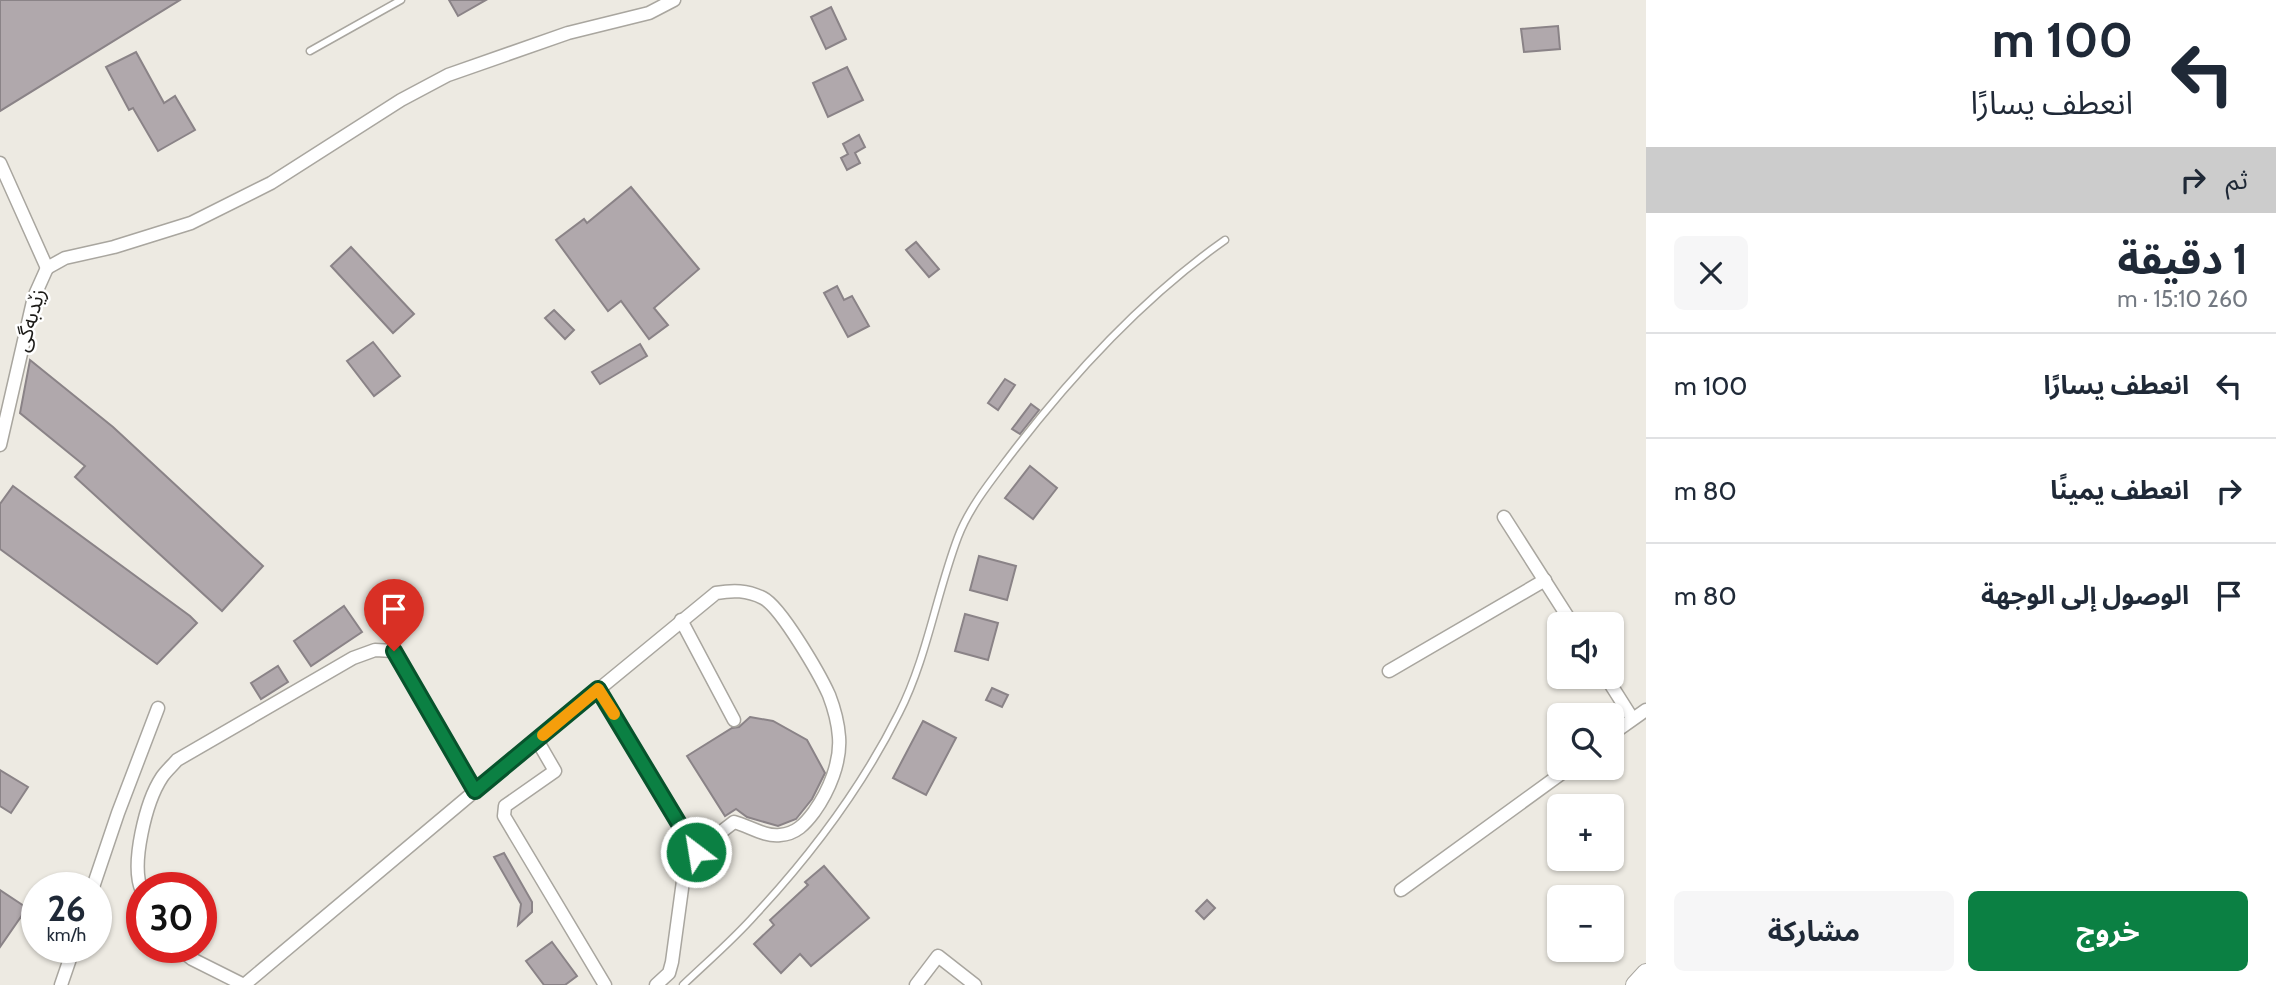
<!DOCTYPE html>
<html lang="ar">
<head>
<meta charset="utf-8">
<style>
  body { margin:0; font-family:Cabin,"Noto Sans Arabic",sans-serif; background:#f6f6f7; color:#1f2937; direction:rtl; height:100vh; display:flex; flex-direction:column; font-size:26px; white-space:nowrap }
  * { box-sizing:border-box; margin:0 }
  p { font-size:23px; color:#747a83 }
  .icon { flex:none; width:38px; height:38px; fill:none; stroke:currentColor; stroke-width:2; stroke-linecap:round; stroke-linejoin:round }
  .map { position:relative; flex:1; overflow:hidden; direction:ltr }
  .side { display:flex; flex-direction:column; background:#fff; width:630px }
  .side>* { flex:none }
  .banner { background:#fff; color:#1f2937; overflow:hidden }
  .tools { position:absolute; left:1547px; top:612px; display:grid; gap:14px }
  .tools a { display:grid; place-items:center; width:77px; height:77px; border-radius:10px; background:#fff; box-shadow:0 2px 5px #0004; font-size:35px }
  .speed { position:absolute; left:21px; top:872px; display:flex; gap:14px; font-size:35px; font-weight:700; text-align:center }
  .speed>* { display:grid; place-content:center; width:91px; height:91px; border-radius:50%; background:#fff; box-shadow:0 2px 5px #0004; line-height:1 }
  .speed small { font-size:18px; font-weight:400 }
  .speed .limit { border:10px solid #d22; background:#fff; color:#111 }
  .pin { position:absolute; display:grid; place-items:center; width:60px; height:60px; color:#fff; margin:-72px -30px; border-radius:50% 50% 50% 0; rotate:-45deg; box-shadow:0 0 7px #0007 }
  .pin .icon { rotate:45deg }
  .me { position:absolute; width:77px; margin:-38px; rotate:329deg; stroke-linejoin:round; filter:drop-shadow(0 0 5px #0008) }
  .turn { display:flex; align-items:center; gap:24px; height:147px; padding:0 28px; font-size:32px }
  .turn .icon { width:91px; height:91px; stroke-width:2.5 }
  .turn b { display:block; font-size:49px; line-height:60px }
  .then { display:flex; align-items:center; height:66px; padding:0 28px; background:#0003; gap:14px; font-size:26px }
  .round { display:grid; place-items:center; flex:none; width:74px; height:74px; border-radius:10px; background:#f6f6f7 }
  .head { display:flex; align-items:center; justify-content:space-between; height:119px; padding:0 28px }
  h1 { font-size:42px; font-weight:700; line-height:52px }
  .primary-button { display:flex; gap:14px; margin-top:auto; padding:14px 28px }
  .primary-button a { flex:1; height:80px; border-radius:10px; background:#0b8043; color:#fff; font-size:28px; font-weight:700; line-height:80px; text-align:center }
  .primary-button a+a { background:#f6f6f7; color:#1f2937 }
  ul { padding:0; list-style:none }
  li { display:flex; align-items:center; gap:21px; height:105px; padding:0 28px; border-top:2px solid #e0e1e3 }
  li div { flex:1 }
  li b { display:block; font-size:26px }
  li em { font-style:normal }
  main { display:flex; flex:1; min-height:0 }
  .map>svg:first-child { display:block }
</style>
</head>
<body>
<main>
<section class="side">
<div class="banner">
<div class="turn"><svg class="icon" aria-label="left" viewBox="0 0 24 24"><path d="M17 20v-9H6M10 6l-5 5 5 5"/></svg><div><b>100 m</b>انعطف يسارًا</div></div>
<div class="then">ثم<svg class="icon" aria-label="right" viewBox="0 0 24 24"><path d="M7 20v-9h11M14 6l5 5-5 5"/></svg></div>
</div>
<div class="head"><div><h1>1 دقيقة</h1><p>260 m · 15:10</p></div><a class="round"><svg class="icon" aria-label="close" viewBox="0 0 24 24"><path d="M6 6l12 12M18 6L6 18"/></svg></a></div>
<ul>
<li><svg class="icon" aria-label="left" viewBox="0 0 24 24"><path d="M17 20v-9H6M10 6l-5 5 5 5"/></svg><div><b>انعطف يسارًا</b></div><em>100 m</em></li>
<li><svg class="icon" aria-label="right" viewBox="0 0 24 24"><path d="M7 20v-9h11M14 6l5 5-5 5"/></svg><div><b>انعطف يمينًا</b></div><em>80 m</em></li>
<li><svg class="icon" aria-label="arrive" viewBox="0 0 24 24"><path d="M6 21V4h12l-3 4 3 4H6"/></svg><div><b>الوصول إلى الوجهة</b></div><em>80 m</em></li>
</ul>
<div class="primary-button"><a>خروج</a><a>مشاركة</a></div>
</section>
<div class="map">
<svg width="1646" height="985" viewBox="0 0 1646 985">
  <rect width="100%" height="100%" fill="#edeae2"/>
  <g fill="#b0a8ac" stroke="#8a8387" stroke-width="2">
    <path d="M0,0H180L0,111Z"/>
    <path d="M449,0H486L458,16Z"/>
    <path d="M831,7L846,39L826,49L811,17Z"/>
    <path d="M1558,26L1560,49L1524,52L1521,29Z"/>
    <path d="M136,52L164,103L175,96L195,130L158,151L133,108L129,110L106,67Z"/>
    <path d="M847,67L863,100L828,117L813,83Z"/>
    <path d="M859,135L865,147L855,153L860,163L847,170L841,158L848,154L843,144Z"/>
    <path d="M631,187L699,269L654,308L668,325L649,339L621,301L608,311L556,240L584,219L587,223Z"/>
    <path d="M916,242L939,269L929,277L906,250Z"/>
    <path d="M351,247L414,314L393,333L331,266Z"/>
    <path d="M837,286L844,300L852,296L869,326L848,337L824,293Z"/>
    <path d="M554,310L574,330L565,339L545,318Z"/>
    <path d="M373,342L400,376L374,396L347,361Z"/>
    <path d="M640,344L647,356L600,384L592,372Z"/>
    <path d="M30,360L113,427L263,566L222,611L75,477L85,466L20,413Z"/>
    <path d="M1005,379L1015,385L998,410L988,403Z"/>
    <path d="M1031,404L1039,410L1020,434L1012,429Z"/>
    <path d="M1030,466L1057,488L1033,519L1005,498Z"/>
    <path d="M13,486L190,616L197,623L157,664L0,549V504Z"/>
    <path d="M979,556L1016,566L1007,600L970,590Z"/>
    <path d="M344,606L362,632L311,666L294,641Z"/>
    <path d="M965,614L998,623L988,660L955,651Z"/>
    <path d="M278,666L288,682L261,699L251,683Z"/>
    <path d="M992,688L1008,695L1002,707L986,700Z"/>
    <path d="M750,717L773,721L807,740L825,773L812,799L796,819L778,826L747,817L736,809L725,816L687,756L732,728L739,727Z"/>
    <path d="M923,721L956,738L926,795L893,778Z"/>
    <path d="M0,770L28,787L11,813L0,806Z"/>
    <path d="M504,853L532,902V912L518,925L521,904L494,857Z"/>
    <path d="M824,866L869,918L811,966L800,954L781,973L754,944L774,925L770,920L808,885L805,882Z"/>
    <path d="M0,890L27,908L0,947Z"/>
    <path d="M1207,900L1215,908L1204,919L1196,911Z"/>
    <path d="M552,942L577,976L565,985H544L526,961Z"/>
  </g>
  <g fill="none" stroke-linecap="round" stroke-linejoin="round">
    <g stroke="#a9a69f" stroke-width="9">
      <g id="lane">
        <path d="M310,51L401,0"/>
        <path d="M683,985C707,962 733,940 755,915C811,855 862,787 899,713C927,658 936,595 958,537C969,508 990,482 1009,457C1071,376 1141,299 1225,240"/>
      </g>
    </g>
    <g stroke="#a9a69f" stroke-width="15">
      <g id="street">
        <path d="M0,163L47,268"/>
        <path d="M47,268L65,258L114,247L191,223L271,183L401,100L448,75L568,33L649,13L674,0"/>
        <path d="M0,445L34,297L47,268"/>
        <path d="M1504,517L1573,625"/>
        <path d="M681,620L734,720"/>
        <path d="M1389,671L1545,580"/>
        <path d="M1606,677L1632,718"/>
        <path d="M598,689L696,852"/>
        <path d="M1612,734L1646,710"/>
        <path d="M537,740L555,771L505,806L504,816L605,985"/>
        <path d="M475,791L716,593C733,590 747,590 763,598C781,607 820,675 829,695C834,708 838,722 839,737C841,762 829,791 814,812C805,824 796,834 780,835C765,837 749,826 734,822L686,859L672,962L669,973L656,985"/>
        <path d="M93,887L118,813L158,708"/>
        <path d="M1401,890L1569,768"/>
        <path d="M142,891C130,865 146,801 162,777C166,771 172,766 177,760L353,658L375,650L394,651L475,791L244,985"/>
        <path d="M177,947L192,959L244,985"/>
        <path d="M61,985L74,947"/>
        <path d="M916,985L938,956L975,985"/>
      </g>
    </g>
    <g stroke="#a9a69f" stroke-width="20">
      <path id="secondary" d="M1635,985L1646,973"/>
    </g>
    <use href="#lane" stroke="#fff" stroke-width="6"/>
    <use href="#street" stroke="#fff" stroke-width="12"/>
    <use href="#secondary" stroke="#fff" stroke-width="18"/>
  </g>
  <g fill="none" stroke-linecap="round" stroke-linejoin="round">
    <g stroke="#07532c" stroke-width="18">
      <path id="route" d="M394,651L475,791L598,689L696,852"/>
    </g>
    <use href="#route" stroke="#0b8043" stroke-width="12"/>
    <path stroke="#f59e0b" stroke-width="12" d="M543,735L598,689L614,714"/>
  </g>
  <g text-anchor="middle" stroke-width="5" stroke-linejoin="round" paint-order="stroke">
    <g font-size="21" fill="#1c1b18" stroke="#fff">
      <text transform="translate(30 320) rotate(-74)" y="7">زێدبەگی</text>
    </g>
  </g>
</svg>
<div class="tools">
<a><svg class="icon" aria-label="sound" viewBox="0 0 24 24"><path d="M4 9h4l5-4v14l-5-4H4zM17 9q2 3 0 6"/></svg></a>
<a><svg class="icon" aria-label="search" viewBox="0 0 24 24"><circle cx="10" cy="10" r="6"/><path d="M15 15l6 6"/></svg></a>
<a>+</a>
<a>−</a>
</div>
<div class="speed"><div>26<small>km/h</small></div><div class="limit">30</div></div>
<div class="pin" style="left:394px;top:651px;background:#d93025"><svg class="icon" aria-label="arrive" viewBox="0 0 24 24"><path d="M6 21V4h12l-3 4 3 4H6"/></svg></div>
<svg class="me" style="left:696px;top:852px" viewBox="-20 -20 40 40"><circle r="17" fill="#0b8043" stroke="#fff" stroke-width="3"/><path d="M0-11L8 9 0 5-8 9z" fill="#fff"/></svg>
</div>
</main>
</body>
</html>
